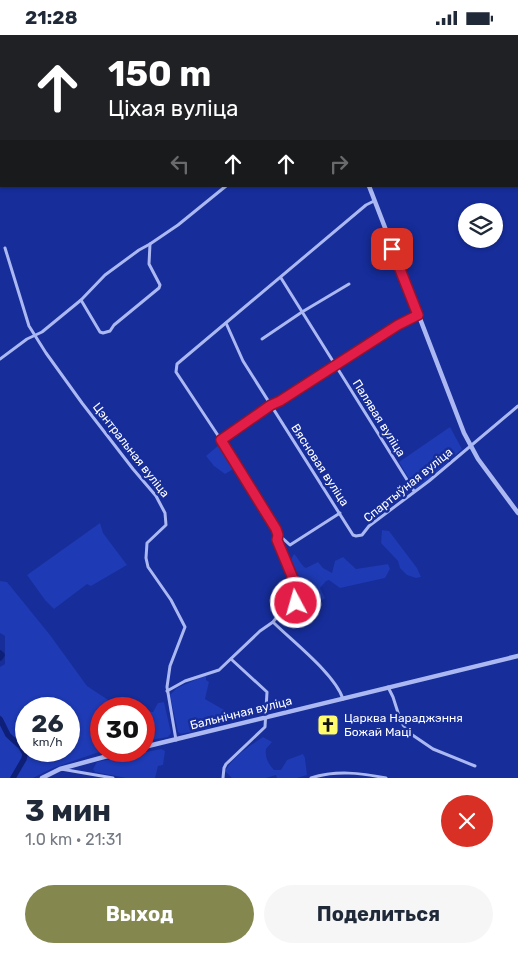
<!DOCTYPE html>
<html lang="ru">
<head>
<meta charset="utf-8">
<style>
  body { margin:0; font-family:Rubik,sans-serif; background:#f6f6f7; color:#1f2937; height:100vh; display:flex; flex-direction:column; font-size:19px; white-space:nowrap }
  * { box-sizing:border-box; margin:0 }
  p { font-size:16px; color:#747a83 }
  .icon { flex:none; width:28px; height:28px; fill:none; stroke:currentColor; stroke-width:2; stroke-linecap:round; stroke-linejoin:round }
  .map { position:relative; height:743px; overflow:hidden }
  .drawer { display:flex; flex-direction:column; background:#fff; flex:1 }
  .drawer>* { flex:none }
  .banner { position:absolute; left:0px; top:0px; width:519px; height:152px; box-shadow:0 1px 4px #0004; background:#202124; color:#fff; overflow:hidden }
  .buttons { position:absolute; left:458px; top:168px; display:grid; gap:10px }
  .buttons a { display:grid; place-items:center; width:45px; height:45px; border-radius:50%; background:#fff; box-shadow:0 1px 4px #0004; font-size:25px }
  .speed { position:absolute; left:15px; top:662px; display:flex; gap:10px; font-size:25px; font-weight:700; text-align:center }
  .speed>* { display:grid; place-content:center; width:65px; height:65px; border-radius:50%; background:#fff; box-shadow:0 1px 4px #0004; line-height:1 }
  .speed small { font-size:12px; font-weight:400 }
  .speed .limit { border:8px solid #d22; background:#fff; color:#111 }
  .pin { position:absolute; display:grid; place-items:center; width:42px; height:42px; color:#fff; margin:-21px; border-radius:10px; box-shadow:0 2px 8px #0006 }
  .me { position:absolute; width:55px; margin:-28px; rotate:354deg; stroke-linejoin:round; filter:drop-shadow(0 0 4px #0008) }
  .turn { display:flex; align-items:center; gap:18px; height:105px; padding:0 25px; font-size:22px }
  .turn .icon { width:65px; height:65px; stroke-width:2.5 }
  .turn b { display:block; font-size:35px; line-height:42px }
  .lanes { display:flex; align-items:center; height:48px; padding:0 25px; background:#0003; justify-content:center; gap:25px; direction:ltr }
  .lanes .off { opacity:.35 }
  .round { display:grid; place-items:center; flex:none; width:52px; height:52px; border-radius:26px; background:#f6f6f7 }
  .summary { display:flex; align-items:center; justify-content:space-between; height:85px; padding:0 25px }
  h1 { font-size:30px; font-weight:700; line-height:38px }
  .button { display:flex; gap:10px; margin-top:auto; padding:10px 25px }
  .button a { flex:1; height:58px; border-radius:30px; background:#84884f; color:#fff; font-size:20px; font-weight:700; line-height:58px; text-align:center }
  .button a+a { background:#f6f6f7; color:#1f2937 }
  .status { display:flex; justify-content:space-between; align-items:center; height:35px; padding:0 25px; background:#fff; direction:ltr }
  .status svg { height:14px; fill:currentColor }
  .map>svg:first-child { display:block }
</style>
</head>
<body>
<div class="status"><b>21:28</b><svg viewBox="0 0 49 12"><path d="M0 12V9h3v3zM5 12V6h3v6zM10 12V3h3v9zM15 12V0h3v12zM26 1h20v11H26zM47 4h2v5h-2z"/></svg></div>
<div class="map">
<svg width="518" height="743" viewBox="0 0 518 743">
  <rect width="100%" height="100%" fill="#162d9a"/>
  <g fill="#1e3ab4" fill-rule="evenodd">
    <path d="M450,392L462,414L428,445L415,454L399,427Z"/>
    <path d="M220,409L235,433L225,439L214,431L206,421Z"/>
    <path d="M100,488L103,498L127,530L91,551L87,549L54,574L45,565L27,540Z"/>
    <path d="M382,495L389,496L417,533L421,542L416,543L407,540L400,533L398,526L381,508Z"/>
    <path d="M294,519C299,523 300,530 306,533L318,527L323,533L332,538L335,526L343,522L356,534L388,529L390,534L385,543L340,553L329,545L326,546L320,553L325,563L313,571L302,581L296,574L300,560L289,528Z"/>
    <path d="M0,546L7,547L50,600L87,651L122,674H101L102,716L53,733L33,743H15L25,725L27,719L23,711L9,699L0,680V632L5,629V601L0,598ZM26,674H69V716H26Z"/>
    <path d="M206,640V645L209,647L205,664L238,683L210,689V693L181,699L178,697L170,660L177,653Z"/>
    <path d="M164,667L171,698L168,702L144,706V676L153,677L158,668Z"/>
    <path d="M0,686L8,702L20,712L24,719L12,743H0Z"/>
    <path d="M263,702L272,707L266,714C265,723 268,728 274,735H281L287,725L303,719L305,723L307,740L297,743H277L276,740L266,743H232L225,736C234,721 248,712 263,702Z"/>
    <path d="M161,714L165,716L163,730L158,731L155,743H126L95,737L93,734L97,727Z"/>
  </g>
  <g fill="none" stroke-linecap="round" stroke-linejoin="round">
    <g stroke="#0e1f77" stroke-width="5.5">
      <path d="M0,618L2,620L0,623"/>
      <path d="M0,684L8,700L21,712L25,719L24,724L13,743"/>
    </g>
    <g stroke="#abb8f2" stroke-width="3">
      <path d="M386,0V1"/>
      <path d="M401,1L402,0"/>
      <path d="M500,1L502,0"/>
      <path d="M5,213L29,291L46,318L82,368L133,434L156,461L165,478L166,490L147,508L146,523L148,532L171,565L185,592L170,631L167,652L176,705"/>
      <path d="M281,243L414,456"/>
      <path d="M81,265L100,297L103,298L110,296L114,290L159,253L160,250L149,229L150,209"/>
      <path d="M226,288L243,326L353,500L356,501L362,500L369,491L429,446L518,371"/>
      <path d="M262,304L302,277L349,249"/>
      <path d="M0,324L27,304L42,297L81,265L105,240L139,215L150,209L178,190L226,151"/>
      <path d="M221,405L271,369L280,366L398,290L417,280"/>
      <path d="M340,478L290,510L278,499L276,494L221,405L176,337L177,329L366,170L374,166"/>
      <path d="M273,587C292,606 335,639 343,664"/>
      <path d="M388,652L393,662L401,687L408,697L433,714L475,731"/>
      <path d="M167,656L185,646L219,635L260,596L273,587L280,578L296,568L299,558L277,505L278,499"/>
      <path d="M61,734L113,743"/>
      <path d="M223,743L224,733L226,729L265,692L267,657L231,624"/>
      <path d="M311,743C336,735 361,738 386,743"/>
    </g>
    <g stroke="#abb8f2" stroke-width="4.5">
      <path d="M314,0L315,1"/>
      <path d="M369,151L464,398L478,424L518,478"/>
      <path d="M144,712L518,621"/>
      <path d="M42,743L60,734L126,716"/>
    </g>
  </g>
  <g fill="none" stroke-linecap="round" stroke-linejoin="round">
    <g stroke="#92132f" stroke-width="12">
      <path id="route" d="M296,568L299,558L277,505L278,500L276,494L221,405L271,370L280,366L398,290L418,280L392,214"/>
    </g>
    <use href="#route" stroke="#e11d48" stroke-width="9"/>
  </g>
  <defs>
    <g id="church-square" transform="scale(1.125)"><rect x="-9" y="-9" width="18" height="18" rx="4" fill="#fffb6c" stroke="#162d9a"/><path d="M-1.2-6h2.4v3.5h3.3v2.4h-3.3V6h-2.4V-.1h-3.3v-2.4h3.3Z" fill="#111"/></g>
  </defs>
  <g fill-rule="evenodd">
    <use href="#church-square" x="328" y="690"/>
  </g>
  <g text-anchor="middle" stroke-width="5" stroke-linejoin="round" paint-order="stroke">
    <g font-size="12" fill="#fff" stroke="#162d9a">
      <text transform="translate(379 383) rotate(58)" y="4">Палявая вуліца</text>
      <text transform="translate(131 415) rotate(52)" y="4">Цэнтральная вуліца</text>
      <text transform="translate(320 430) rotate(57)" y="4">Вясновая вуліца</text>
      <text transform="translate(408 450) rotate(-39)" y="4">Спартыўная вуліца</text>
      <text transform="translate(241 678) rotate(-14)" y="4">Бальнічная вуліца</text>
    </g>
    <g font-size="12" fill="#fff" stroke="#162d9a" text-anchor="start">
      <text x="344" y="687">Царква Нараджэння<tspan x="344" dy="14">Божай Маці</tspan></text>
    </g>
  </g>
</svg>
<div class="buttons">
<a><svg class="icon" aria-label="layers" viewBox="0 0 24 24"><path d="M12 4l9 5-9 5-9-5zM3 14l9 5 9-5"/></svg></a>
</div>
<div class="speed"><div>26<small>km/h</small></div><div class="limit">30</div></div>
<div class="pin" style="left:392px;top:214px;background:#d93025"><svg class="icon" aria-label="arrive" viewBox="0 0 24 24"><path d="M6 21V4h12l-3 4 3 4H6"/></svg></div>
<svg class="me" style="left:296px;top:568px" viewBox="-20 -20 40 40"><circle r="17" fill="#e11d48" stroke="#fff" stroke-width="3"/><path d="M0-11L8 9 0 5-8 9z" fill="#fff"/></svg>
<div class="banner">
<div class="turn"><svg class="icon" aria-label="ahead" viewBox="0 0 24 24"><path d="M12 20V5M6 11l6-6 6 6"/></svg><div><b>150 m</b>Ціхая вуліца</div></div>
<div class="lanes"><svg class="icon off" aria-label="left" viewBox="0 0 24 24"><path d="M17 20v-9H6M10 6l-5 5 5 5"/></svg><svg class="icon" aria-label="ahead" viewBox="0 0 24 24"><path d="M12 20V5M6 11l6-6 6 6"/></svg><svg class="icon" aria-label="ahead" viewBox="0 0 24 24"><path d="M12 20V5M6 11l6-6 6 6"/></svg><svg class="icon off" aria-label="right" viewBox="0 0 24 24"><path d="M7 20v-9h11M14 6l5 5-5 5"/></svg></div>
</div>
</div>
<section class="drawer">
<div class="summary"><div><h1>3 мин</h1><p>1.0 km · 21:31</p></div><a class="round" style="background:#d93025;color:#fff"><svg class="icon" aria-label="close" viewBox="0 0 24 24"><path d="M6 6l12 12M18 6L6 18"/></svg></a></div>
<div class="button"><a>Выход</a><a>Поделиться</a></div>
</section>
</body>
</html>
